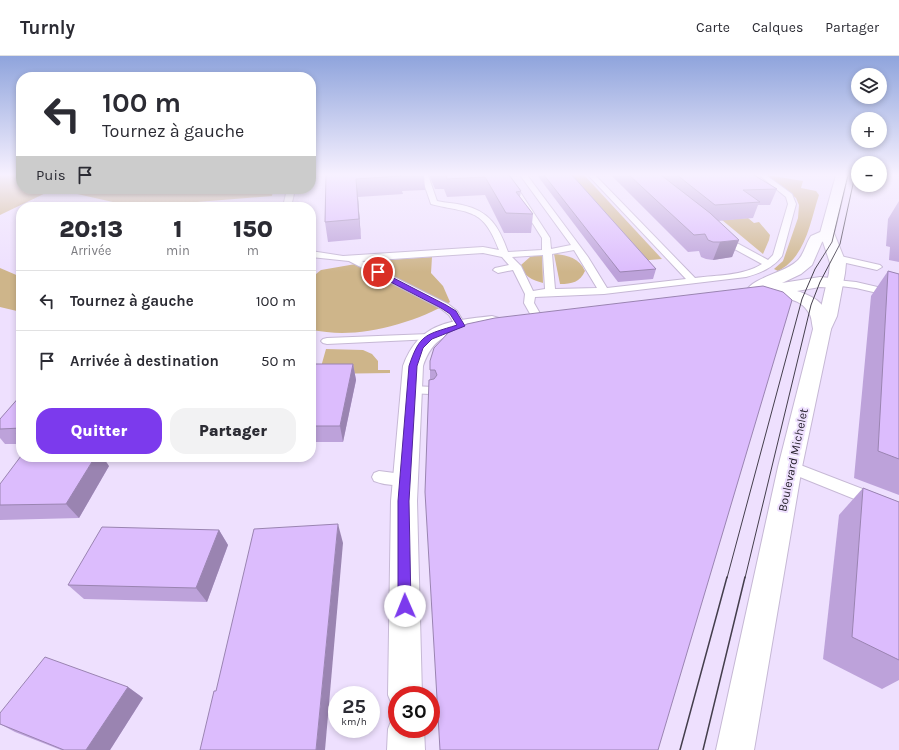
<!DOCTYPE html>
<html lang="fr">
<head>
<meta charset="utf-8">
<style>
  body { margin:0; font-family:Karla,sans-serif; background:#f2f2f3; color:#2b2b33; height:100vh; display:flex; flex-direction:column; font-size:15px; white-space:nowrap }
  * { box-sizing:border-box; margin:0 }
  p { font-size:13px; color:#7c7c81 }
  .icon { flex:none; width:22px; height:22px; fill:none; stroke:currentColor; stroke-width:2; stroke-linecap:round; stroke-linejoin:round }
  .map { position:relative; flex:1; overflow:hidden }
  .side { position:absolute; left:16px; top:146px; width:300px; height:260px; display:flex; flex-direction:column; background:#fff; border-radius:16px; box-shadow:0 2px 6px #0003 }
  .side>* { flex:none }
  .top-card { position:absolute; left:16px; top:16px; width:300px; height:122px; border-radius:16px; box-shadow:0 2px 6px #0003; background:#fff; color:#2b2b33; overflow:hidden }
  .controls { position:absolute; left:851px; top:12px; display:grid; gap:8px }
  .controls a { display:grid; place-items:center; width:36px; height:36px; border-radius:50%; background:#fff; box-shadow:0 2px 6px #0003; font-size:20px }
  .speed { position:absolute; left:328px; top:630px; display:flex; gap:8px; font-size:20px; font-weight:700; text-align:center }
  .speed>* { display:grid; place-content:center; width:52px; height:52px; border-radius:50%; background:#fff; box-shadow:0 2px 6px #0003; line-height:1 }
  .speed small { font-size:10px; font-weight:400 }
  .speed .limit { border:6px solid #d22; background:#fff; color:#111 }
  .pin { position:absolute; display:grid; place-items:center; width:34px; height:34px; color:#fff; margin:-17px; border:2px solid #fff; border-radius:50%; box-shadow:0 1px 4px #0007 }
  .me { position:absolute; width:44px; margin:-22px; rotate:359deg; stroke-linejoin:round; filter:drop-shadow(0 0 3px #0008) }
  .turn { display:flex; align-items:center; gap:14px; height:84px; padding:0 20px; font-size:18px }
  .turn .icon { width:52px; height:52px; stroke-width:2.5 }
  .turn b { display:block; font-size:28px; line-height:34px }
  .then { display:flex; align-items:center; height:38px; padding:0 20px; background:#0003; gap:8px; font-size:15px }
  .eta { display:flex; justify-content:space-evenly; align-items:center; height:68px; text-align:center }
  .eta b { font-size:24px; font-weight:800; line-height:28px }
  .action { display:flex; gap:8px; margin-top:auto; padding:8px 20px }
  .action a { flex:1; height:46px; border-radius:16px; background:#7c3aed; color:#fff; font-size:16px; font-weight:800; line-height:46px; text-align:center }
  .action a+a { background:#f2f2f3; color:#2b2b33 }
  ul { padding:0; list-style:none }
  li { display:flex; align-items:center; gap:12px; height:60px; padding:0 20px; border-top:1px solid #e1e1e2 }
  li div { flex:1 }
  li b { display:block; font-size:15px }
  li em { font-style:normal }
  header { display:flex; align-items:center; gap:24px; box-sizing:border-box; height:56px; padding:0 20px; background:#fff; border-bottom:1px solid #e1e1e2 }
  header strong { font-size:19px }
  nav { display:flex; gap:22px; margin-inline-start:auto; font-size:14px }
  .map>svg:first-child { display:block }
</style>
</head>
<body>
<header>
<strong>Turnly</strong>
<nav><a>Carte</a><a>Calques</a><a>Partager</a></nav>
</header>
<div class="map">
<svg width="899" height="694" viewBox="0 0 899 694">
  <rect width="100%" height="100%" fill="#eee0fe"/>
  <g fill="#ceb58a">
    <path d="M0,119H21V133H54L0,159Z"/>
    <path d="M563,119H584L662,203L637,205Z"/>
    <path d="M767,119L803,125L801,132L816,135L819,139C810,166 806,201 778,215L774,213L783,205L798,162L799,149L796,142Z"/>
    <path d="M55,133H273L272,140L135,151Z"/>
    <path d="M748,162L754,167L759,166L770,179L769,184L763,198L722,164Z"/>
    <path d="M542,198L543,227C532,224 523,220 521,209L530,201Z"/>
    <path d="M554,198C568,199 579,202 585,215C580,226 572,228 560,228Z"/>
    <path d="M432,201L431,217L443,230L450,246C421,264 376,277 342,277C332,277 321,275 311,274V222L321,214L373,205Z"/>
    <path d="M0,212L21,221V256L0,251Z"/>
    <path d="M326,293L363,294L372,298L378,305V314H390V317L319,318Z"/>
  </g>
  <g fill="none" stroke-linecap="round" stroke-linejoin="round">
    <g stroke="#c6b8d5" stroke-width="2">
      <g id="service">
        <path d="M421,119H428L437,145C446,147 454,147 462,149C490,155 499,171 508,196L542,194V182L502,119H509L550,182L551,193L571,189L520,119H527L588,201L607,232L686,223L588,119H595L695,222C717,219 743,220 762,208L718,184L717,182L718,180H724L768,204L773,199L788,148L786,141L759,119H766L792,138L796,148L782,200C773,212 760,217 746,221L604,238L535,241L534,247L542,261L537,264L533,263L524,247L525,238L513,214L498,217L493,214L495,212L509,209L502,201L483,197L362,205L448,248L457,255L466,270L461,273L457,272L449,259L440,252L349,205L311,201V195L343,200L483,191L499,194C483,151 470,158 431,148ZM574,194L597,232L555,233L552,198ZM543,199L545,233L533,235L521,210L512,201Z"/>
        <path d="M287,133H295L291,151H283Z"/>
        <path d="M836,199L880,209L882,211L877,214L833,204L831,202L833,200Z"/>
        <path d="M836,224L856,226L899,236V242L856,232L833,229L831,227Z"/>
        <path d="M429,278L433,279L435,281L433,283L327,288L323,287L321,285L323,283L327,282Z"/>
        <path d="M412,330L434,331L436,334L434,337L430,338L408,337L406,334L408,331Z"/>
        <path d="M790,405L899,447V461L785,415L783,411L785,407Z"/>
        <path d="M379,415L410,419L412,423L410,427C400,431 384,429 374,425L372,421L374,417Z"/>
      </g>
    </g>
    <g stroke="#c6b8d5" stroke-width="2">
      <g id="minor">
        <path d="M827,173L832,174L834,177L832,180L822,186L812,209L801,218L782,227L820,221L842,223L844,227L842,231L836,232L820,231L797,235C819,242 828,250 831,273L829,277L822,279L815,277C811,271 813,263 809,257C798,236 767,243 749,239L746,235C754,221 784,217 797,205C804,199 806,187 811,180Z"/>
        <path d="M492,260L499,262L501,266L499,270C464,278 437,269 423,310L417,445L422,639H397V653L393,651L388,639L391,445L403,310C419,266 450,265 492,260Z"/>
        <path d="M397,659V673H424L425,694H387L388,673L393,660Z"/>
      </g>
    </g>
    <g stroke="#c6b8d5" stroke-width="2">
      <path id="tertiary" d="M836,119H848L834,177L846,207L845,217L837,260L831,273L802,411L754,694H716L778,411L813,273L819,260L829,217L830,207L820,177Z"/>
    </g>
    <use href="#service" fill="#fff" fill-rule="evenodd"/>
    <use href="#minor" fill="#fff" fill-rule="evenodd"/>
    <use href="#tertiary" fill="#fff" fill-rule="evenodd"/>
    <g stroke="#443e4c" stroke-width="1">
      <path d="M727,522L802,243L815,213L832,186L848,119"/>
      <path d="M745,522L811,249L820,226L840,188L855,119"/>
    </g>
    <g stroke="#443e4c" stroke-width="1.5">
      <path d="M680,694L727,521"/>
      <path d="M703,694L745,521"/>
    </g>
  </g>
  <g fill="#bda2da">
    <path d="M326,119H424L425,134L402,135L403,138L358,141L361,183L328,186L325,166Z"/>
    <path d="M429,119H509L521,135L520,141L533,158L531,177H504L485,139L447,141L444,133H435Z"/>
    <path d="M537,119H572L656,213L653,223L618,226Z"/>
    <path d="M611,119H754L777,133L770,149H758L753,162L718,165L739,184L732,201L713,204L706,203L701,201L699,195L688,196Z"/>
    <path d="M899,145V206L889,204L890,191L886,190L888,163Z"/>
    <path d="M888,215L899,218V439L854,422L871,240Z"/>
    <path d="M763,230L430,324V314Z"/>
    <path d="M311,308H353L356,324L343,386H311Z"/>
    <path d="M21,339V388H5L0,382V363Z"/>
    <path d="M109,410L79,462L0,464V428Z"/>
    <path d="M863,432L899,446V624L882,633L823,603L839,459Z"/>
    <path d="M219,474L228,489L207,546L84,543L68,529Z"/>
    <path d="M128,631L143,642L110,694H61L15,676L0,668V657Z"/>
  </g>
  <g fill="#9a84b1">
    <path d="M356,123L358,141L361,183L359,163Z"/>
    <path d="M739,184L732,201L713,204L720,186Z"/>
    <path d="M353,308L356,324L343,386L340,370Z"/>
    <path d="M95,401H103L109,410L79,462L66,448Z"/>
    <path d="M338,468L343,487L325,694H316Z"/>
    <path d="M219,474L228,489L207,546L196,532Z"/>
    <path d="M128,631L143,642L110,694H86Z"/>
  </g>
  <g fill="#dcbcfd" stroke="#9a84b1">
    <path d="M326,119H400L401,120L356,123L359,163L325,166Z"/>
    <path d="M446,119H509L521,135L516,136L533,158L506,157L485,121L447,123Z"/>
    <path d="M544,119H572L656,213L620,216Z"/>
    <path d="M629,119H661L710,157L739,184L720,186H713L708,184L705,178L694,179Z"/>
    <path d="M677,119H754L777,133L743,134L760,146L715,149Z"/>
    <path d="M888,215L899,218V403L878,395Z"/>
    <path d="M763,230L783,236L792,244L658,694H440L425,436L429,324L434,323L437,319L435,314H430V305L434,292L448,277L467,268L495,262Z"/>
    <path d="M311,308H353L340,370H311Z"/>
    <path d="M21,339V372L0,373V363Z"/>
    <path d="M21,372V378H16Z"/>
    <path d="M21,400V401H95L66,448L0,449V428Z"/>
    <path d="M863,432L899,446V604L852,581Z"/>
    <path d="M338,468L316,694H200L214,635H216L254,473Z"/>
    <path d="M102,471L219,474L196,532L68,529Z"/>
    <path d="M45,601L128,631L86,694H64L0,668V657Z"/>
  </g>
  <linearGradient id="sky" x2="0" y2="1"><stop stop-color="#8fa4dc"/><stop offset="0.55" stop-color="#f7f1ff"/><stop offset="1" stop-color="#f7f1ff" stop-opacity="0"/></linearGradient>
  <rect width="899" height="216" fill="url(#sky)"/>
  <path fill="#7c3aed" stroke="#51269a" d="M375,215H380L446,249L456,255L465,270L432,283L423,292L417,310L409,445L411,550L409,554L405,556L400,554L398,550V445L409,310C420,277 426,279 457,269L450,258L441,252L375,218Z"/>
  <g text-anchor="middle" stroke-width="4" stroke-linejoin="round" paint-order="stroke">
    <g font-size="12" fill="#211c27" stroke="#eee0fe">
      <text transform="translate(793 404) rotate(-78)" y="4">Boulevard Michelet</text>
    </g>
  </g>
</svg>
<div class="controls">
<a><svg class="icon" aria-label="layers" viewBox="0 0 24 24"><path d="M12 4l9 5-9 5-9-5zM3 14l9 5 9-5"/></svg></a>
<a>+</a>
<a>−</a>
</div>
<div class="speed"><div>25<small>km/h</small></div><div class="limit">30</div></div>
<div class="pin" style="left:378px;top:216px;background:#d93025"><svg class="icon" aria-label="arrive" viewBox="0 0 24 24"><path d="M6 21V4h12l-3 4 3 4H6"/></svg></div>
<svg class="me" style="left:405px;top:550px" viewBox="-20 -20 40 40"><circle r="19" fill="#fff"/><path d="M0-13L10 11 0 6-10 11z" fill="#7c3aed"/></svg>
<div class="top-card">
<div class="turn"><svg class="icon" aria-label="left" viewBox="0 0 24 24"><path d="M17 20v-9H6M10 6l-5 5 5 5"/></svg><div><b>100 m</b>Tournez à gauche</div></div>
<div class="then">Puis<svg class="icon" aria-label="arrive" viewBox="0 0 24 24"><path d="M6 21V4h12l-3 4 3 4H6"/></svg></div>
</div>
<section class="side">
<div class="eta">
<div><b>20:13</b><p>Arrivée</p></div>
<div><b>1</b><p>min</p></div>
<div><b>150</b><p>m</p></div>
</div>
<ul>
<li><svg class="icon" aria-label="left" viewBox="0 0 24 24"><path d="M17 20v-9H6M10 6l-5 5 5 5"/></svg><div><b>Tournez à gauche</b></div><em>100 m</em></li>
<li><svg class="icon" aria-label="arrive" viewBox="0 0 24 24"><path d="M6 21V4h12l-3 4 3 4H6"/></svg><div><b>Arrivée à destination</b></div><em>50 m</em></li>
</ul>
<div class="action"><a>Quitter</a><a>Partager</a></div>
</section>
</div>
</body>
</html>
